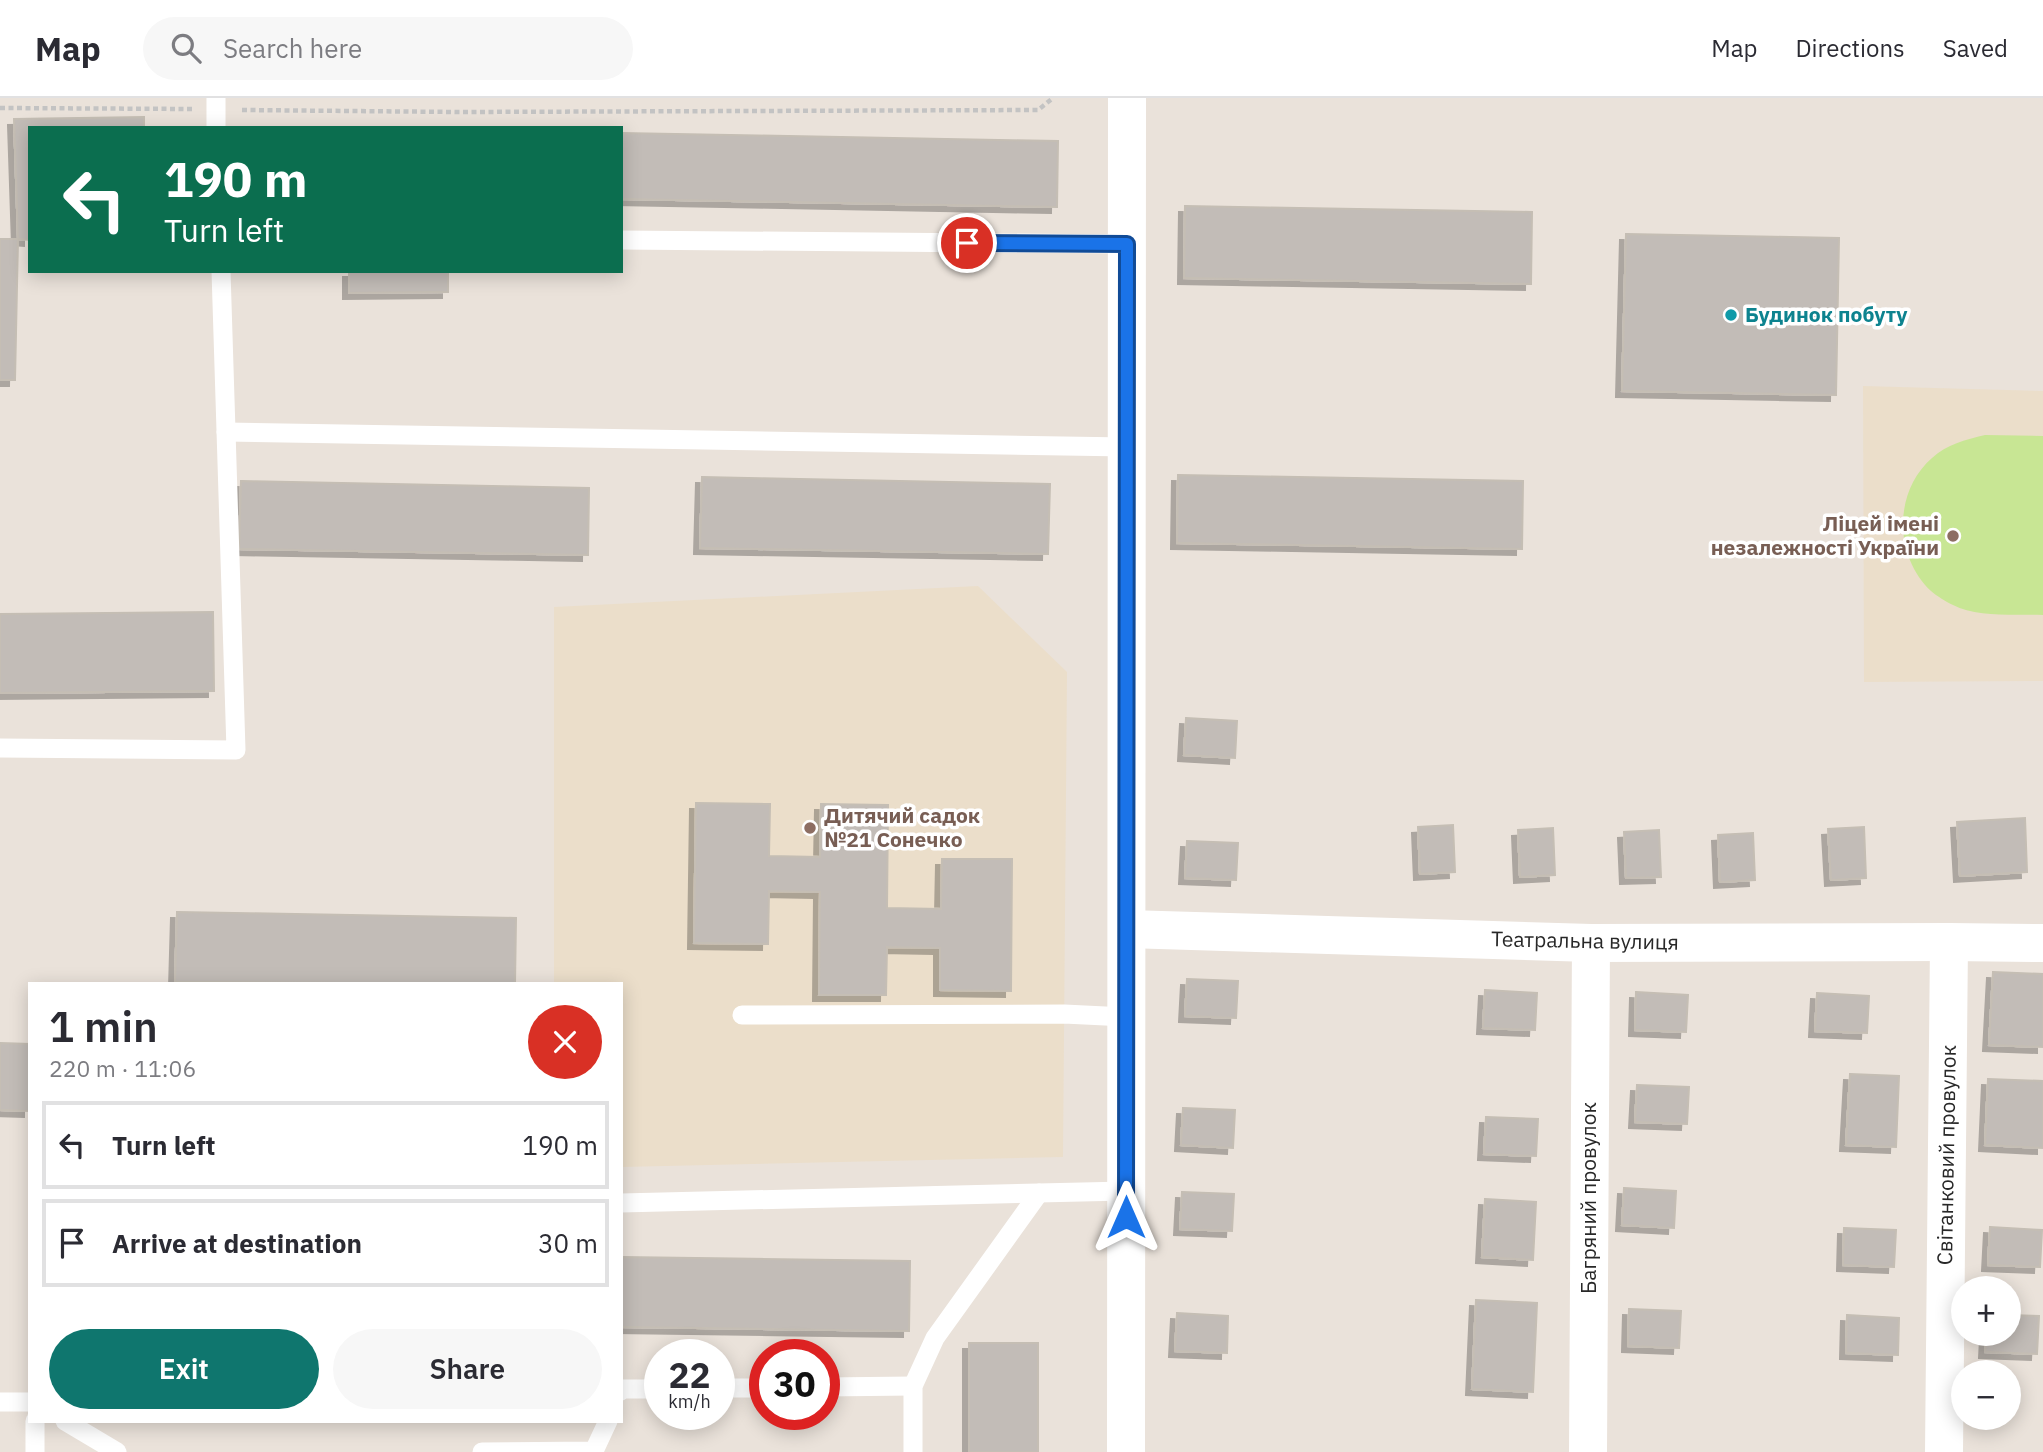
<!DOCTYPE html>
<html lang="en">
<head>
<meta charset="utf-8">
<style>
  body { margin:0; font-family:"IBM Plex Sans",sans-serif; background:#f7f7f7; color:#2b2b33; height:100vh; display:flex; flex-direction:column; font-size:26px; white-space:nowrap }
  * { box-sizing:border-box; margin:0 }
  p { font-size:23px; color:#7c7c81 }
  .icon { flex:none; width:38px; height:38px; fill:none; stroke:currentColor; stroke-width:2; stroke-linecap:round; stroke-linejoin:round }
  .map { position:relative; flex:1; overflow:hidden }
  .details { position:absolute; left:28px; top:884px; width:595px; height:441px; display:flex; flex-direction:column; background:#fff; border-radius:0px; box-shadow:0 4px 18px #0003 }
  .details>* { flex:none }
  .guide { position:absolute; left:28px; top:28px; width:595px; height:147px; border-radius:0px; box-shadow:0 4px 18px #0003; background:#0b6e4f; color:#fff; overflow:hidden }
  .buttons { position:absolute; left:1951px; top:1178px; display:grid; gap:14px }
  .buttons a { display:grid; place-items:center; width:70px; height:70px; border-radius:50%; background:#fff; box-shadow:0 4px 18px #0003; font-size:35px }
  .speed { position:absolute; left:644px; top:1241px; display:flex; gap:14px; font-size:35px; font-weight:700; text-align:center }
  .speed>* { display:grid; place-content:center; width:91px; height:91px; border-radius:50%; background:#fff; box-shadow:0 4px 18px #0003; line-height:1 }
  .speed small { font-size:18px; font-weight:400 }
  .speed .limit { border:10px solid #d22; background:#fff; color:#111 }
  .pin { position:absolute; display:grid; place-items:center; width:60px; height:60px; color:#fff; margin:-30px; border:4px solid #fff; border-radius:50%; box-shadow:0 2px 7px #0007 }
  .me { position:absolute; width:77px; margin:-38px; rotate:0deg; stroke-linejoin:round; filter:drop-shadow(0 0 5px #0008) }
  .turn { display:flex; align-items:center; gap:24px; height:147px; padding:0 21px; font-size:32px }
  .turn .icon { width:91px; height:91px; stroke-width:2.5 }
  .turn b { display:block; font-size:49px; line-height:60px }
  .round { display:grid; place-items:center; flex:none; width:74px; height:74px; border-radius:37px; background:#f7f7f7 }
  .head { display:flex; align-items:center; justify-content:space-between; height:119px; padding:0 21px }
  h1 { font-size:42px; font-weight:600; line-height:52px }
  .primary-button { display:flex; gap:14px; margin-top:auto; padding:14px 21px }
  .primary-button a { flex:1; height:80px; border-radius:42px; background:#0f766e; color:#fff; font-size:28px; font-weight:600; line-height:80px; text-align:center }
  .primary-button a+a { background:#f7f7f7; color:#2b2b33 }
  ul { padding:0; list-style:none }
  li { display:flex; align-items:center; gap:21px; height:88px; margin:0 14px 10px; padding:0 7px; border:4px solid #e1e1e2; border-radius:0px }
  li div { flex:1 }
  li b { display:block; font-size:26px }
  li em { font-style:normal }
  header { display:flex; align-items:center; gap:42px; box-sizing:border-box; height:98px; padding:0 35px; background:#fff; border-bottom:2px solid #e1e1e2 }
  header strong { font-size:33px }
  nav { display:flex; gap:38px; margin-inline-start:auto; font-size:24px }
  .search { width:490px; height:63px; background:#f7f7f7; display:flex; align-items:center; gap:18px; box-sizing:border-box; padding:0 24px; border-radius:38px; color:#7c7c81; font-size:26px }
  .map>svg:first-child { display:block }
</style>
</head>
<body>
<header>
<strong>Map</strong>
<div class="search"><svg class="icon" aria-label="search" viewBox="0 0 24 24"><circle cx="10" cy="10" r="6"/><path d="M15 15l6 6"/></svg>Search here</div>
<nav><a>Map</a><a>Directions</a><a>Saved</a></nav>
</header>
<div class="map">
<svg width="2043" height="1354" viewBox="0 0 2043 1354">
  <defs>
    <filter id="shadow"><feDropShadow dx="-6" dy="6" stdDeviation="0" flood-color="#0004"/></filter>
  </defs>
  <rect width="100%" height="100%" fill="#eae2da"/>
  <g fill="#ebdeca">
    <path d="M1863,288L2043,293V583L1864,584Z"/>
    <path d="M978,488L1067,574L1063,1059L621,1069V886L554,885V509Z"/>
  </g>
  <path fill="#c8e694" d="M1985,337L2043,338V517C2017,516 1977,520 1953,507C1946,504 1937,498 1931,493C1894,458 1893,394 1932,360C1947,346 1965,342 1985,337Z"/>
  <g fill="#c2bcb7" stroke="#c5beb4" stroke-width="2" filter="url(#shadow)">
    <path d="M144,19V30H30V142L18,141L14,21Z"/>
    <path d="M621,35L1058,43L1057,109L621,101Z"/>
    <path d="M1185,108L1532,114L1531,186L1184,180Z"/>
    <path d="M1626,136L1839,140L1836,297L1622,293Z"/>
    <path d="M0,141H18L15,282H0Z"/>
    <path d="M349,173H448V194L349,195Z"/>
    <path d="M1178,377L1523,383L1522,451L1177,445Z"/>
    <path d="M702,379L1050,386L1048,456L700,450Z"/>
    <path d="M241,383L589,390L588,457L239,451Z"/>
    <path d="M213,514L214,593L0,595V516Z"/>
    <path d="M1186,620L1237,623L1235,660L1184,657Z"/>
    <path d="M696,705L770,706L769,758L820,759L821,706L888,707L887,810L941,811L942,761H1012L1011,893L940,892V850L887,849L886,897H819L820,794L769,793L768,846L694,845Z"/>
    <path d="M2025,720L2027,774L1960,778L1957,724Z"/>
    <path d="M1453,727L1455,774L1420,776L1418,729Z"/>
    <path d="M1864,729L1866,780L1831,782L1828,731Z"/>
    <path d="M1553,730L1555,777L1520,779L1518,732Z"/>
    <path d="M1659,732L1661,779L1626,780L1624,734Z"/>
    <path d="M1753,735L1755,782L1720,784L1718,737Z"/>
    <path d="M1187,743L1238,745L1236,782L1185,780Z"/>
    <path d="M177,814L516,820L515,886L175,884Z"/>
    <path d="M1993,874L2043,876V949L1989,947Z"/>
    <path d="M1187,881L1238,883L1236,920L1185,918Z"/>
    <path d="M1485,892L1537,895L1535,932L1483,930Z"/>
    <path d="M1636,894L1688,897L1686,934L1635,932Z"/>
    <path d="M1817,895L1869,898L1867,935L1815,933Z"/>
    <path d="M0,945L30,946V1013L0,1012Z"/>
    <path d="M1850,976L1899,978L1896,1049L1846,1047Z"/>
    <path d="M1988,981L2043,983V1050L1985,1047Z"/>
    <path d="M1637,987L1689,989L1687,1026L1635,1024Z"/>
    <path d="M1183,1010L1235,1012L1233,1050L1181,1047Z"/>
    <path d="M1486,1019L1538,1021L1536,1058L1484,1056Z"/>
    <path d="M1624,1090L1676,1093L1674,1130L1622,1127Z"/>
    <path d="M1182,1094L1234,1096L1232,1133L1180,1131Z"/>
    <path d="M1485,1101L1536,1104L1533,1162L1482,1159Z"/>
    <path d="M1990,1129L2042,1132L2040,1169L1988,1167Z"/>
    <path d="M1844,1130L1896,1132L1894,1169L1843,1167Z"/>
    <path d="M621,1159L910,1163L909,1233L621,1229Z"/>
    <path d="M1476,1202L1537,1205L1533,1294L1472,1291Z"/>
    <path d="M1629,1211L1681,1213L1679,1250L1628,1248Z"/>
    <path d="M1177,1215L1228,1218L1227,1255L1175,1253Z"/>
    <path d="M1847,1217L1899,1220L1898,1257L1846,1255Z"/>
    <path d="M2009,1217L2039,1218L2037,1256L1985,1254L1986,1236H2009Z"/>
    <rect x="969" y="1245" width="69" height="109"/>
  </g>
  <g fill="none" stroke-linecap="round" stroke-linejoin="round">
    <g stroke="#c3c3c3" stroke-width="4.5" stroke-dasharray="5 3.5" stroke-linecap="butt">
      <path d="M0,10L192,11"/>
      <path d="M242,12L459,14L1038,12L1053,0"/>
    </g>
    <g stroke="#fff" stroke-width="19">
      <path d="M216,0V30"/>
      <path d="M621,142L1127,146"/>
      <path d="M226,334L1127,349"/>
      <path d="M0,650L236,652L221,173"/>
      <path d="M742,917L1064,916L1126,919"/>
      <path d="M621,1105L1126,1093"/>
      <path d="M824,1289L913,1288"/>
      <path d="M719,1290H765"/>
      <path d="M621,1293L622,1291H660"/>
      <path d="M0,1304H30"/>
      <path d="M35,1323V1354"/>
      <path d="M65,1323L117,1354"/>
      <path d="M482,1354L594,1353L608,1323"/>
      <path d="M913,1354V1288L935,1240L1039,1095"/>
    </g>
    <g stroke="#fff" stroke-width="38">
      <path d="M1127,831L1591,845L1949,844L2043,845"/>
      <path d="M1126,1354L1127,0"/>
      <path d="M1588,1354L1591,845"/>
      <path d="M1944,1354L1949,844"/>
    </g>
  </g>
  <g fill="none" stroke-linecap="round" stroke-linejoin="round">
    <g stroke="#114b97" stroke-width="18">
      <path id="route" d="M967,145L1127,146L1126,1119"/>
    </g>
    <use href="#route" stroke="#1a73e8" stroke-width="12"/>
  </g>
  <circle fill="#0f9aa8" stroke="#fff" stroke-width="2.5" cx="1731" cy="217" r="7"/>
  <g fill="#8d6e63" stroke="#fff" stroke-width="2.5">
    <circle cx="1953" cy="438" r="7"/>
    <circle cx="810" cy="730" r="7"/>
  </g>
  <g text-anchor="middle" stroke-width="7" stroke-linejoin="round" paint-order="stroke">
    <g font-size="21" font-weight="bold" fill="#0d838f" stroke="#fff" text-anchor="start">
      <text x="1745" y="224">Будинок побуту</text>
    </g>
    <g font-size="21" font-weight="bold" fill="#785e54" stroke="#fff" text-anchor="end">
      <text x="1939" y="433">Ліцей імені<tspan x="1939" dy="24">незалежності України</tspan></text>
      <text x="824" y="725" text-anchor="start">Дитячий садок<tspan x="824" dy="24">№21 Сонечко</tspan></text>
    </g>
    <g font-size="21" fill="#282828" stroke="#fff">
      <text transform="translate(1585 843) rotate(1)" y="7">Театральна вулиця</text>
      <text transform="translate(1947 1057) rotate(-89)" y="7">Світанковий провулок</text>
      <text transform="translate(1589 1100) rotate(-90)" y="7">Багряний провулок</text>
    </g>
  </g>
</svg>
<div class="buttons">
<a>+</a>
<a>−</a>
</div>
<div class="speed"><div>22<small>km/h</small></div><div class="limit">30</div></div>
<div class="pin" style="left:967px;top:145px;background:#d93025"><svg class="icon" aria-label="arrive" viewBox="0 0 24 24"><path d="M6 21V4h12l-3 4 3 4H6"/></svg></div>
<svg class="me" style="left:1126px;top:1119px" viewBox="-20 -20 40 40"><path d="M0-17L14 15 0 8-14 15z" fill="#1a73e8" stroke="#fff" stroke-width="4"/></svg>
<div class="guide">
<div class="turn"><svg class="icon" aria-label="left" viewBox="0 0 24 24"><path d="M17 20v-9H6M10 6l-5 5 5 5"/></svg><div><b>190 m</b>Turn left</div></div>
</div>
<section class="details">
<div class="head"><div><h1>1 min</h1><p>220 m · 11:06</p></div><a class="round" style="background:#d93025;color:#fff"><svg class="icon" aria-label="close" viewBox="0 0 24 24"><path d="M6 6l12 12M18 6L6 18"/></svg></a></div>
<ul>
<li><svg class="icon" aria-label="left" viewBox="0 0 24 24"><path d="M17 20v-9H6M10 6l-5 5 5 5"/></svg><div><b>Turn left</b></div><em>190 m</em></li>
<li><svg class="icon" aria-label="arrive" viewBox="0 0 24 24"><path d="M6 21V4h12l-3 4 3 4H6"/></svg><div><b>Arrive at destination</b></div><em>30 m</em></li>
</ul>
<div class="primary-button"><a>Exit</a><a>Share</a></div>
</section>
</div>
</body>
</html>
